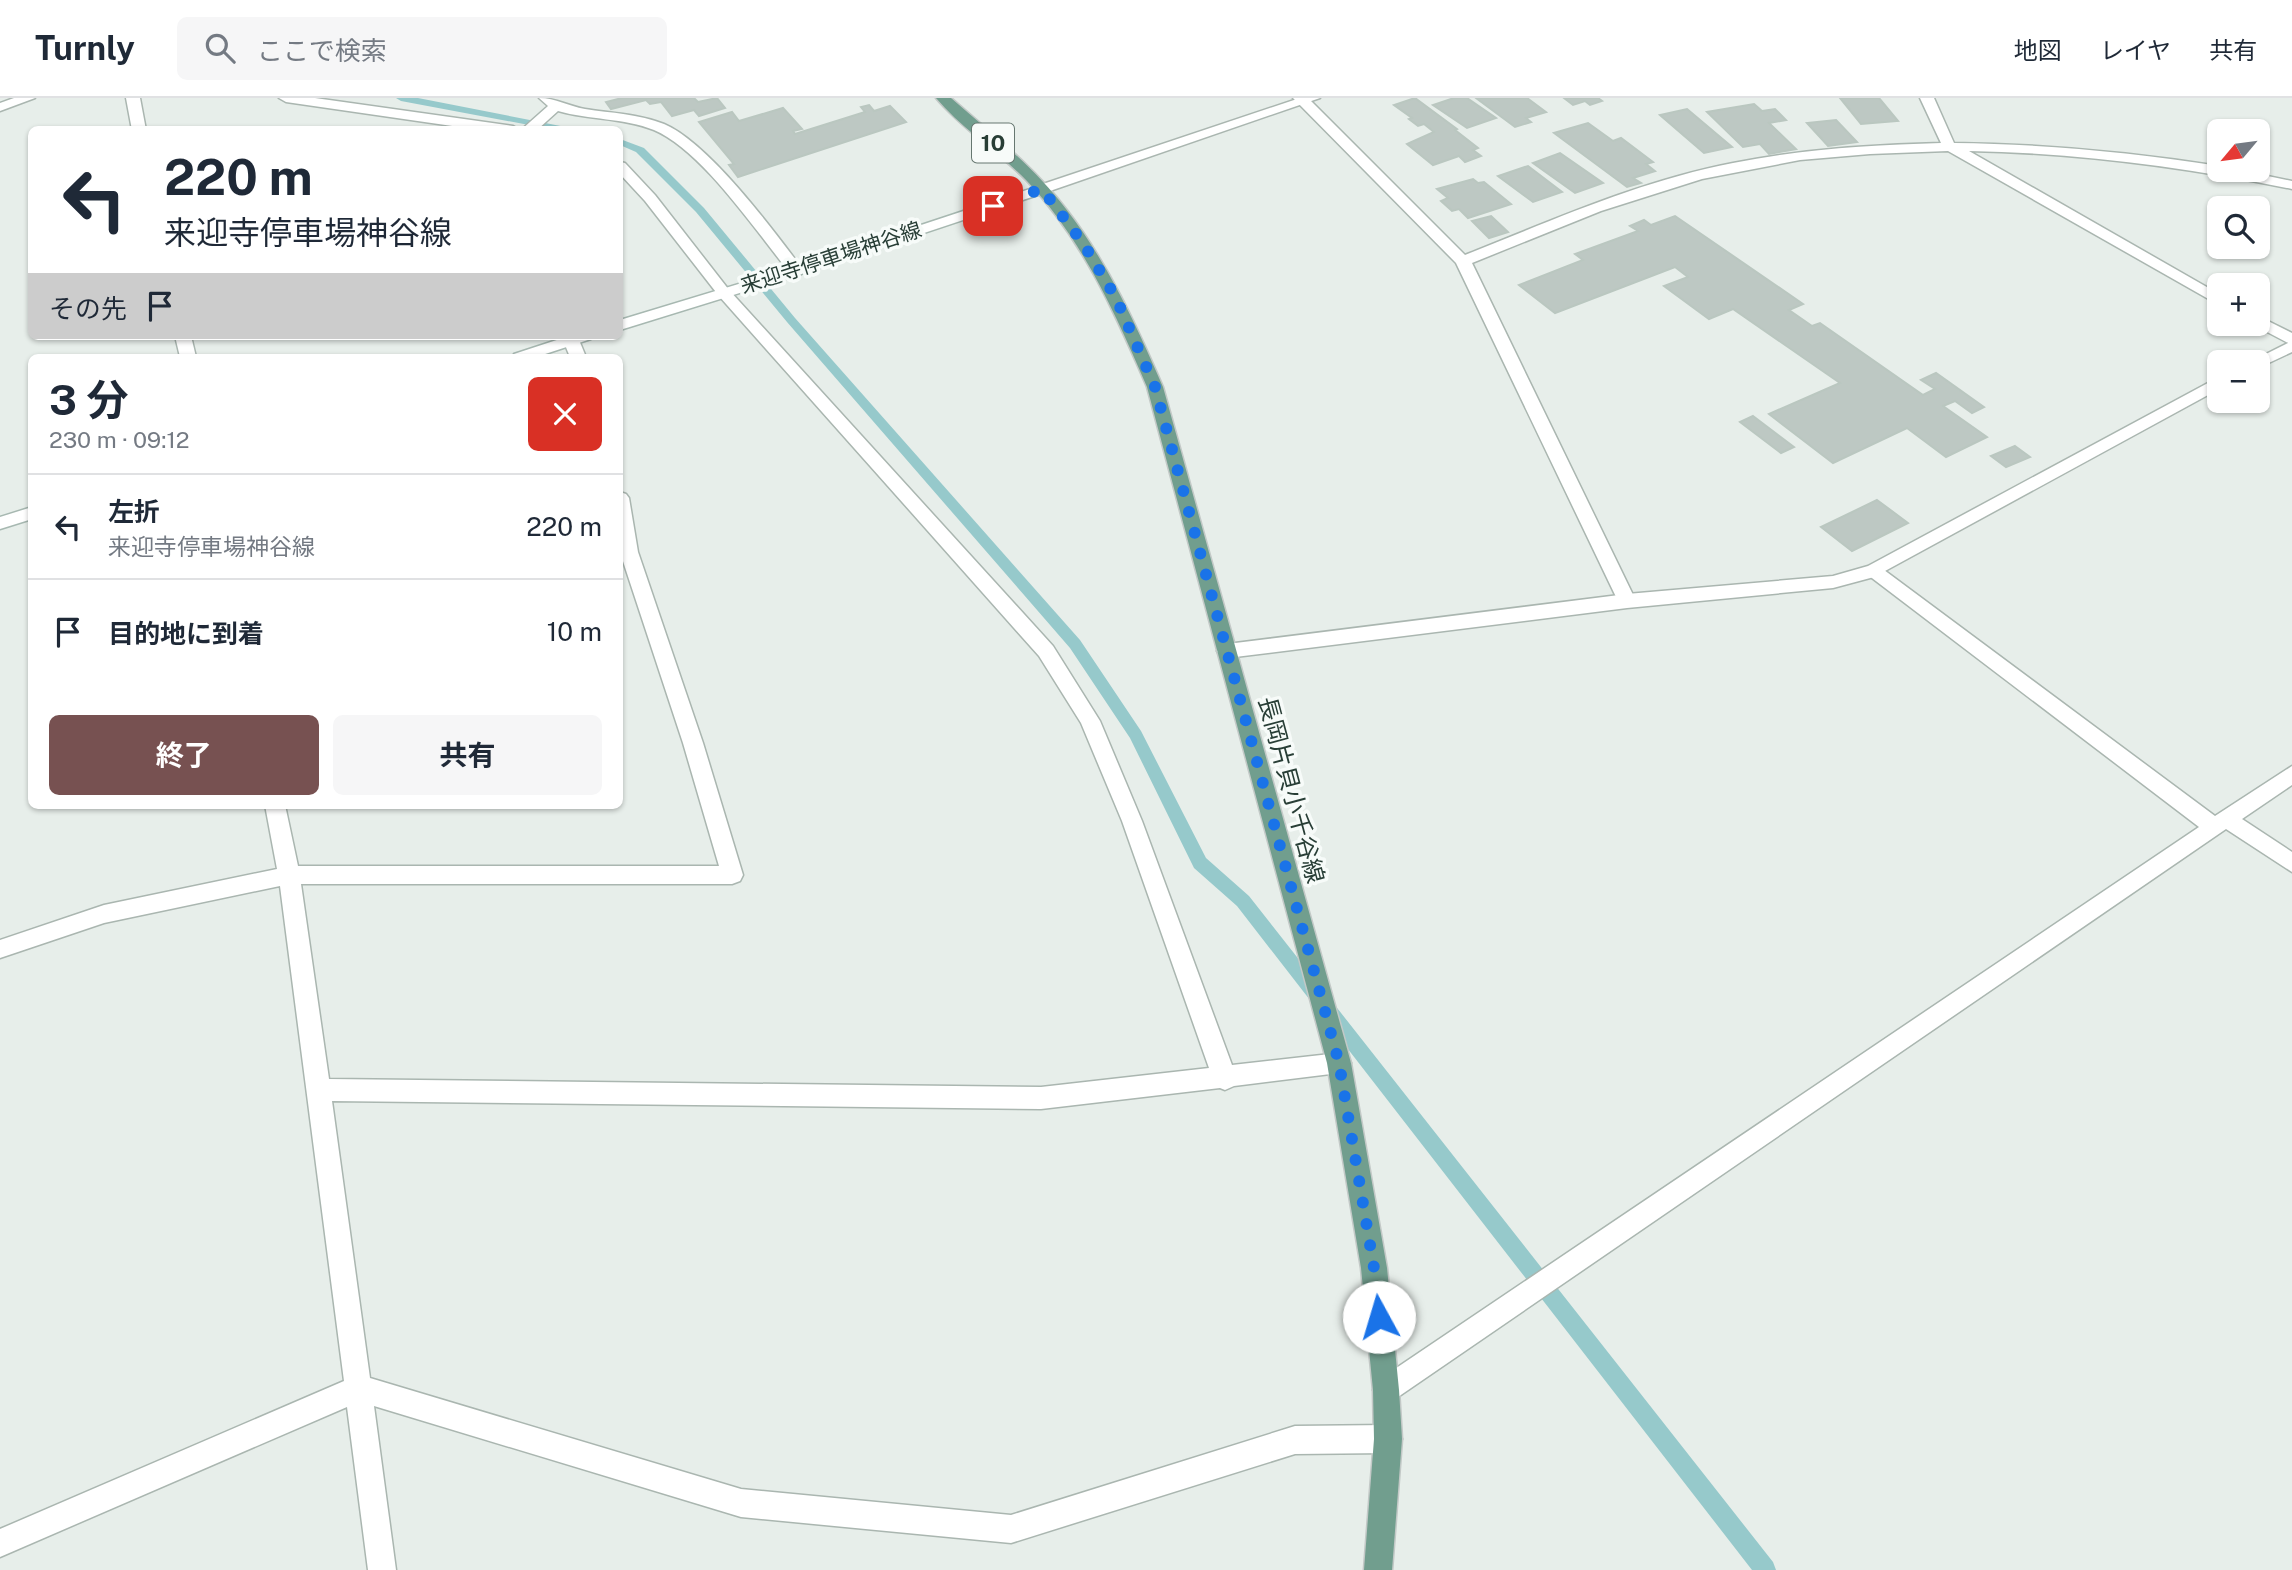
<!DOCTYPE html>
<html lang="ja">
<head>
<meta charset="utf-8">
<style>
  body { margin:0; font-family:"Public Sans","Noto Sans JP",sans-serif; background:#f6f6f7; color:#1f2937; height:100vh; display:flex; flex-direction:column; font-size:26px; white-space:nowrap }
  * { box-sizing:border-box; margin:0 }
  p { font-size:23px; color:#747a83 }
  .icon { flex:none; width:38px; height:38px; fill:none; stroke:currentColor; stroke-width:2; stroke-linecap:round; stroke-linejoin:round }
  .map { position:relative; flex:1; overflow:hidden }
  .side { position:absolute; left:28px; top:256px; width:595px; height:455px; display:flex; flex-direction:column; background:#fff; border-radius:10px; box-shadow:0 2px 5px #0004 }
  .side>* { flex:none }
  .hud { position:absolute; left:28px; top:28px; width:595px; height:214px; border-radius:10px; box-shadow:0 2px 5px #0004; background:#fff; color:#1f2937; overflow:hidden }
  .needle { width:46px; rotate:241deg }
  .tools { position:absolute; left:2207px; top:21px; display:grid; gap:14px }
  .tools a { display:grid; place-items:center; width:63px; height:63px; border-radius:10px; background:#fff; box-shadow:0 2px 5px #0004; font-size:35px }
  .pin { position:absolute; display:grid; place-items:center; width:60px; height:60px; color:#fff; margin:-30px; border-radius:14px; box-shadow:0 4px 10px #0006 }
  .me { position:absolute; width:77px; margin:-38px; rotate:354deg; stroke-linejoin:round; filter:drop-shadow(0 0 5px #0008) }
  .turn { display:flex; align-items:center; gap:24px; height:147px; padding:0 21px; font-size:32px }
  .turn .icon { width:91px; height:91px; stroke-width:2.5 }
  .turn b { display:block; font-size:49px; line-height:60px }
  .then { display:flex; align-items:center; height:66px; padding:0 21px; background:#0003; gap:14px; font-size:26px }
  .round { display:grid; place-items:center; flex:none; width:74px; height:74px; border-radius:10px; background:#f6f6f7 }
  .summary { display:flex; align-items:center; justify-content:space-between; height:119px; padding:0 21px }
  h1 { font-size:42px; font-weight:700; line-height:52px }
  .cta { display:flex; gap:14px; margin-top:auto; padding:14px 21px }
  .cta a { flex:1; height:80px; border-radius:10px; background:#775151; color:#fff; font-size:28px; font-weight:700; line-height:80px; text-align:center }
  .cta a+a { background:#f6f6f7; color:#1f2937 }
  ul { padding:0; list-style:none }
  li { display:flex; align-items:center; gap:21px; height:105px; padding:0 21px; border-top:2px solid #e0e1e3 }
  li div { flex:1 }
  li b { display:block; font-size:26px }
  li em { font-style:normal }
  header { display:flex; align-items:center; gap:42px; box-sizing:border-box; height:98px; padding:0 35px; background:#fff; border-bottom:2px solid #e0e1e3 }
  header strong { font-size:33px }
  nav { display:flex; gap:38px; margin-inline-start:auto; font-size:24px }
  .search { width:490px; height:63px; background:#f6f6f7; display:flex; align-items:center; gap:18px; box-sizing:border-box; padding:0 24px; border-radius:10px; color:#747a83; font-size:26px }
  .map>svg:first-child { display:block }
</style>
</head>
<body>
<header>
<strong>Turnly</strong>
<div class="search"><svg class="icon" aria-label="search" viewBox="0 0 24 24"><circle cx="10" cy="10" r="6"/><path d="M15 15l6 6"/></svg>ここで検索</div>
<nav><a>地図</a><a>レイヤ</a><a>共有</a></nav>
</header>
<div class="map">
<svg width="2292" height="1472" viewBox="0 0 2292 1472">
  <rect width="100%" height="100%" fill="#e7eeea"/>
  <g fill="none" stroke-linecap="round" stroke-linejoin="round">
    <g fill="#96c9cb" fill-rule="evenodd">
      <path d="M396,0H418L581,32H556L401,3Z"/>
      <path d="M620,41L644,50L704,110L795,220L1080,542L1141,633L1206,760L1249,798L1773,1464L1776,1472H1752L1237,808L1194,770L1130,640L1070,550L787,224L696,114L636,54L620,47Z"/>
    </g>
  </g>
  <g fill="#bdc8c3" stroke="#bac7c0" stroke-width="2">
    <path d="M622,0H694L698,4L717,0L725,10L699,18L694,12L672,18L661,4L650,6L646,2L611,11L606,4Z"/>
    <path d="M1415,0L1457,31L1455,32L1478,50L1473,52L1481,58L1465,64L1459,58L1433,67L1407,46L1434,34L1424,26L1418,28L1409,21L1412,20L1394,7Z"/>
    <path d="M1454,0H1467L1496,20L1467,30L1433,7Z"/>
    <path d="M1476,0H1527L1546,14L1526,20L1531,24L1515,29Z"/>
    <path d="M1564,0H1598L1602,3L1590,7L1585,3L1573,7Z"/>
    <path d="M1840,0H1879L1898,23L1861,26Z"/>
    <path d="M1754,6L1762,13L1775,11L1786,22L1769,25L1796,51L1769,56L1760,46L1743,49L1707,14Z"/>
    <path d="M869,7L874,13L890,8L906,24L738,79L729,67L734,66L699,24L732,14L739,23L783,10L802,31L793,33L795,36L865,14L861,9Z"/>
    <path d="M1687,11L1732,49L1704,55L1660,17Z"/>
    <path d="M1836,22L1857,44L1828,48L1807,25Z"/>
    <path d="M1588,25L1613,43L1621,40L1653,64L1646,66L1655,73L1633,80L1641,85L1627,89L1554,35Z"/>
    <path d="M1560,55L1603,85L1575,95L1533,65Z"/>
    <path d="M1528,68L1562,94L1533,104L1498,78Z"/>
    <path d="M1473,81L1478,85L1484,84L1511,106L1468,120L1459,111L1452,113L1441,103L1448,100L1437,91Z"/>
    <path d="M1491,118L1508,134L1489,140L1472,123Z"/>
    <path d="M1675,118L1803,206L1789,212L1812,228L1820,225L1923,297L1935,291L1921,282L1936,275L1984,309L1972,315L1955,303L1943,308L1987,339L1946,359L1907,330L1833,365L1769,316L1840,285L1733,211L1709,221L1664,188L1688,179L1675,169L1555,215L1519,187L1583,162L1575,156L1638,133L1630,128L1644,122L1651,127Z"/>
    <path d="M1753,318L1794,349L1781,355L1740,324Z"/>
    <path d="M2015,348L2030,359L2006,369L1991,358Z"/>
    <path d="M1877,402L1908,425L1852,453L1821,429Z"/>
  </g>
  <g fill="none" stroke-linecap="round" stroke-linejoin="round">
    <g stroke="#aab6b0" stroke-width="3">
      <g id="minor">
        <path d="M14,0H35L0,13V5Z"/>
        <path d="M126,0H140L146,32H132Z"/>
        <path d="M279,0H315L513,28L520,32H480L286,4Z"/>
        <path d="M539,0C556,0 568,8 585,11C611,15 639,16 664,26C709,45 774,133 804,173L801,176H791C757,135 702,52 654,32C624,20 589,22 558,13L537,32H521L548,8Z"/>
        <path d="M1293,0H1308L1465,157C1553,122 1640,83 1733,65C1802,51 1871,47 1941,45L1920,0H1934L1954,45C2044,46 2131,54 2219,68V72H2239L2292,83V91C2185,69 2078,55 1969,53L2219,196V207L1948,53L1870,56L1800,62L1702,81L1601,113L1472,165L1636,503L1634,508H1620L1618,503L1456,165Z"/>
        <path d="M620,64L625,65L655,97L729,192L1053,548L1100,623L1142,723L1232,967L1339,955L1347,958L1351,965L1347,972L1339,975L1234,988L1225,992L1220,990L1041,1011L332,1003L370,1280L741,1391L1011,1417L1295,1328L1388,1327L1398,1331L1402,1341L1398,1351L1388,1355L1295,1356L1011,1445L741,1419L374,1308L396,1472H368L347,1309L0,1459V1431L344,1283L280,788L104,825L0,860V842L104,807L277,771L265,707H285L298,768H719L683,645L620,454V394L626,396L629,400L638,454L703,645L743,777L740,783L732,786H301L329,981L1041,989L1209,970L1122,723L1081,625L1039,558L719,198L645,103L620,76Z"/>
        <path d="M2258,218L2292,235V247L2252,226H2258Z"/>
        <path d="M175,238H191L196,259H180Z"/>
        <path d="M574,238L579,242L586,259H570L563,242L565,239Z"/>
        <path d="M1874,467L1880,469L2215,718L2292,668V687L2242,721L2292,754V774L2226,731L1395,1301L1386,1305L1377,1301L1373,1292L1377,1283L2199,729L1868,477L1865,473L1868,469Z"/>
      </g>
    </g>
    <g stroke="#aab6b0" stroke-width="3">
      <g id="tertiary">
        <path d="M1300,0H1320L1047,94H1037L1035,91L1037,88Z"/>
        <path d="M2292,243V254L2258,270V264H2250Z"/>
        <path d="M2219,279V291L1874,479L1833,490L1627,510L1227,560L1220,558L1217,553L1220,548L1227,546L1627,496L1833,478L1868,468Z"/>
      </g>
    </g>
    <g stroke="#a7b8b1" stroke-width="3">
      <g id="secondary">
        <path d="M1042,87L1047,88L1049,91L1047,94L801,176L620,232V222L791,170Z"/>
        <path d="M569,238H593L591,241L536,259H512L514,256Z"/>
        <path d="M32,409V421L0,431V419Z"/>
      </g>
    </g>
    <g stroke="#c3c9c7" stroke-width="3">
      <path id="primary" d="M936,0H951C991,35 1034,69 1066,111C1108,165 1136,227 1163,289L1351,965L1387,1170L1399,1292L1402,1341L1392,1472H1364L1374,1341L1373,1292L1361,1170L1327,965L1147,289C1115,215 1083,142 1027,83C999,54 961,30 936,0Z"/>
    </g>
    <use href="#minor" fill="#fff" fill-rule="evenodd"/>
    <use href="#tertiary" fill="#fff" fill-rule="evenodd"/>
    <use href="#secondary" fill="#fff" fill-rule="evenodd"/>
    <use href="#primary" fill="#719e8e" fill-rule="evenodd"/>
  </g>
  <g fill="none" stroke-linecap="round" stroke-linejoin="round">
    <path stroke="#1a73e8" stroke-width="12" stroke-dasharray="0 21.6" d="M993,108L1042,91L1083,145L1116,200L1155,289L1339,965L1374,1170L1379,1219"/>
  </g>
  <g text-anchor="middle" stroke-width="7" stroke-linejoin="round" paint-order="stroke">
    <g font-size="21" fill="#283e36" stroke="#f7fbf9">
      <text transform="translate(831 160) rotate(-18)" y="7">来迎寺停車場神谷線</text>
    </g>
    <rect fill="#f7fbf9" stroke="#667770" stroke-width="2" x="972" y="25.5" width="42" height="39" rx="5"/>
    <g font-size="23" font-weight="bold" fill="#283e36">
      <text x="993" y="53">10</text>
    </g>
    <g font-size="24" fill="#283e36" stroke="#f7fbf9">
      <text transform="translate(1291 692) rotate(75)" y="8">長岡片貝小千谷線</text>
    </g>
  </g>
</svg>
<div class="tools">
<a><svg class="needle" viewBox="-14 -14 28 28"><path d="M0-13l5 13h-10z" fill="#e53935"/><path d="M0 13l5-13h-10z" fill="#747a83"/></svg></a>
<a><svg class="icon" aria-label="search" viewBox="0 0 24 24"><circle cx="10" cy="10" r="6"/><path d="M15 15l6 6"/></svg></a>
<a>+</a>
<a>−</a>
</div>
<div class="pin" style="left:993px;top:108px;background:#d93025"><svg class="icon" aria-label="arrive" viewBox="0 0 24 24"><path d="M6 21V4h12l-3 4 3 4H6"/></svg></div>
<svg class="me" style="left:1379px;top:1219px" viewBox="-20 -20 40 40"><circle r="19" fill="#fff"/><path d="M0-13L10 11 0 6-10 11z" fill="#1a73e8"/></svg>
<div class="hud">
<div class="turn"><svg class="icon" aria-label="left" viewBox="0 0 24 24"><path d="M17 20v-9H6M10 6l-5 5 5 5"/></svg><div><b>220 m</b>来迎寺停車場神谷線</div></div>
<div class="then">その先<svg class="icon" aria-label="arrive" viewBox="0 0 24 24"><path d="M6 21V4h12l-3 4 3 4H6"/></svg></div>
</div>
<section class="side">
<div class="summary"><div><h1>3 分</h1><p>230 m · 09:12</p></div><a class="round" style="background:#d93025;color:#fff"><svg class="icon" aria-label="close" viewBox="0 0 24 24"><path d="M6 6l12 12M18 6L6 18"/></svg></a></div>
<ul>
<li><svg class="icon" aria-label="left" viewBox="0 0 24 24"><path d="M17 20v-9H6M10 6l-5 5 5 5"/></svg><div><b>左折</b><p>来迎寺停車場神谷線</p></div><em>220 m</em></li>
<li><svg class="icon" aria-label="arrive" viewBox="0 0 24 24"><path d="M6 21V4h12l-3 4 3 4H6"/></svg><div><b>目的地に到着</b></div><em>10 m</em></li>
</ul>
<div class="cta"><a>終了</a><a>共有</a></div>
</section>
</div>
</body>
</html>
